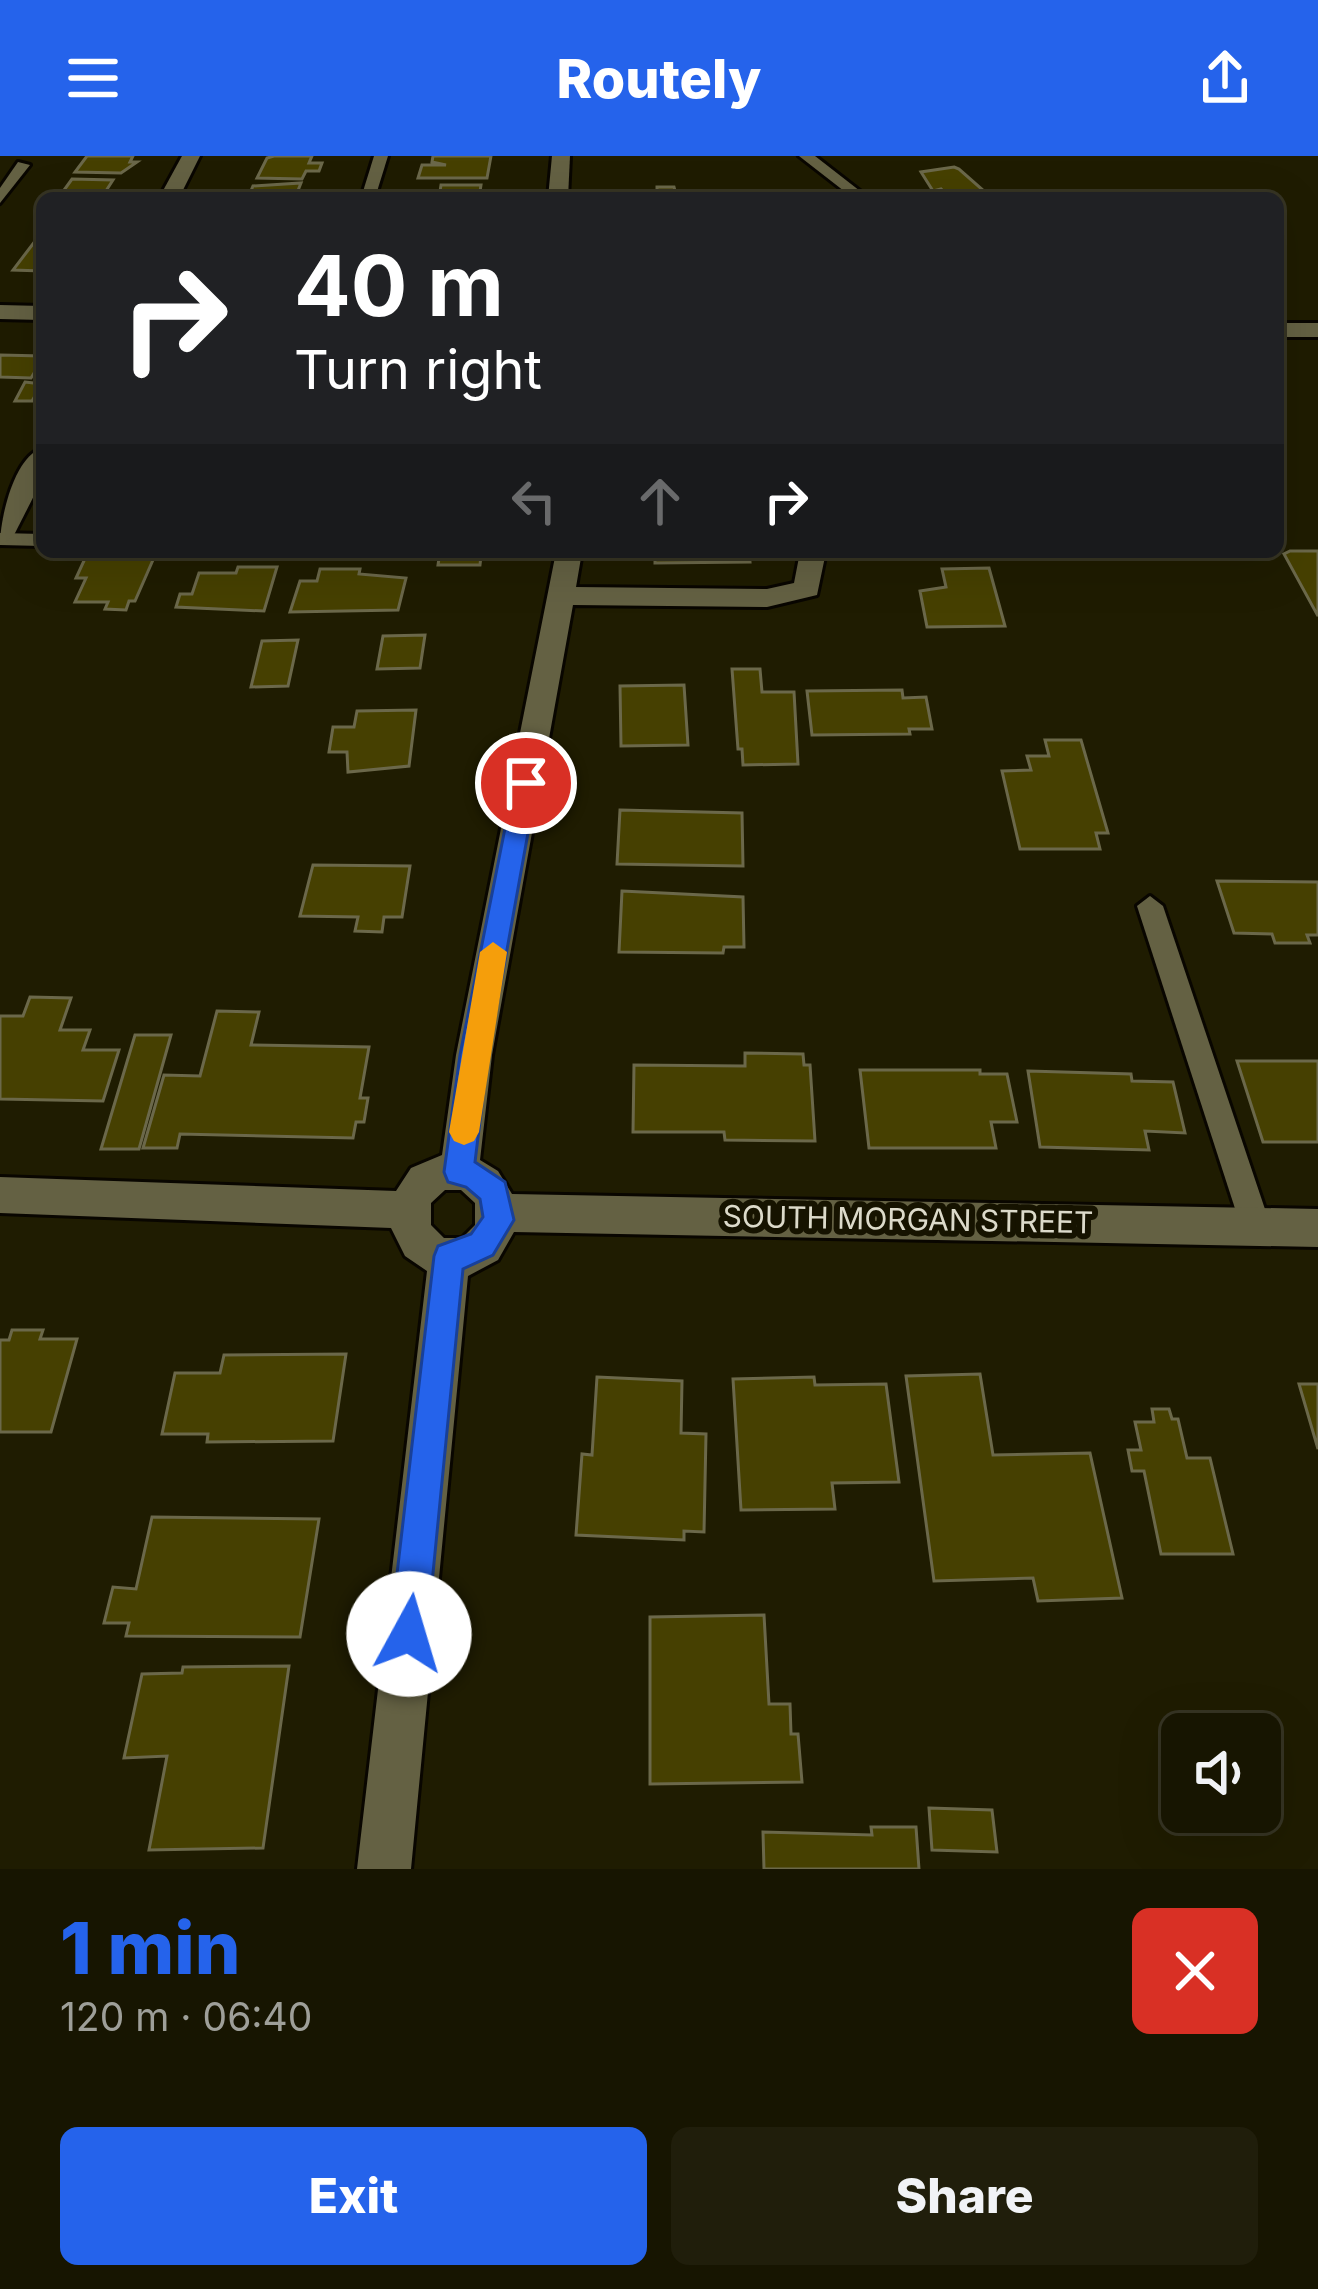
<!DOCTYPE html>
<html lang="en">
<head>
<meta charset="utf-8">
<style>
  body { margin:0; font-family:Inter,sans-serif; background:#201e0b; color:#f1f3f6; height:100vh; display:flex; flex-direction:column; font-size:45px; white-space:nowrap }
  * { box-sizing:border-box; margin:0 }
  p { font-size:39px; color:#9e9f99 }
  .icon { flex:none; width:66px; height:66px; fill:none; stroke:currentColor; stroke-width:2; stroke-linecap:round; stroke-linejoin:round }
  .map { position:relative; height:1713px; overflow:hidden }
  .panel { display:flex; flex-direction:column; background:#171501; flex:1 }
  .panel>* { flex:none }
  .top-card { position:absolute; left:36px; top:36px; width:1248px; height:366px; border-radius:18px; box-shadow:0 12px 48px #0002,0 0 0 3px #363423; background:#202124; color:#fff; overflow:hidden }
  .controls { position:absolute; left:1161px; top:1557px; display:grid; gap:24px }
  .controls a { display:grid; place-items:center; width:120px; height:120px; border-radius:18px; background:#171501; box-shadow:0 12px 48px #0002,0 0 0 3px #363423; font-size:60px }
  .pin { position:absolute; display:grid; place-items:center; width:102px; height:102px; color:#fff; margin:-51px; border:6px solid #fff; border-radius:50%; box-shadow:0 3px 12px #0007 }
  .me { position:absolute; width:132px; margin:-66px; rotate:6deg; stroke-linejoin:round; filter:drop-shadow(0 0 9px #0008) }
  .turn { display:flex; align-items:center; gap:42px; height:252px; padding:0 60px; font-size:54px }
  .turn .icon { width:156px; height:156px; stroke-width:2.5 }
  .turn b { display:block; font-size:84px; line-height:102px }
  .lanes { display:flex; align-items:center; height:114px; padding:0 60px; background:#0003; justify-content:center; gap:60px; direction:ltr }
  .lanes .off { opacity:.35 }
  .round { display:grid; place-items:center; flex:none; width:126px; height:126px; border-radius:18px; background:#201e0b }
  .head { display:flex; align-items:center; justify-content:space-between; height:204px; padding:0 60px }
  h1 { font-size:72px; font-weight:800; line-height:90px; color:#2563eb }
  .primary-button { display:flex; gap:24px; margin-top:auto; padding:24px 60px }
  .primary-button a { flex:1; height:138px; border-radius:18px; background:#2563eb; color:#fff; font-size:48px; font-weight:800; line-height:138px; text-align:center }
  .primary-button a+a { background:#201e0b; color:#f1f3f6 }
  header { display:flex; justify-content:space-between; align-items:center; height:156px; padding:0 60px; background:#2563eb; color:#fff; font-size:54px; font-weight:800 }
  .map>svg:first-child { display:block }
</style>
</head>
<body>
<header><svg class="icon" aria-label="menu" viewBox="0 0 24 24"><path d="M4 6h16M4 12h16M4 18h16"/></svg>Routely<svg class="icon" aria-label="share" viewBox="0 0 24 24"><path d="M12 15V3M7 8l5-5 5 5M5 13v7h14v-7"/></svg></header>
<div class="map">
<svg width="1318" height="1713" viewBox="0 0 1318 1713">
  <rect width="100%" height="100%" fill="#1f1c01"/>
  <g fill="#464001" stroke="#6b684a" stroke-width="3">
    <path d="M87,0H133L130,6H137L121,17L75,16Z"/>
    <path d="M274,0H312L309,7H322L319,15H306L302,23L257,22L267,2Z"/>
    <path d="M433,0H491L487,22H418L422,9H446L432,6Z"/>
    <path d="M954,11L959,13L984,35L949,41L941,33L933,35L921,16Z"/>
    <path d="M72,23L113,24L102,41H59Z"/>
    <path d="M301,27L295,42H248L253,30Z"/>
    <path d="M441,29H481L479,42H439Z"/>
    <path d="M657,31H674L677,42H628V36H657Z"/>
    <path d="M42,76V115L13,114Z"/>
    <path d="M0,199L42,200V204L31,222L0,221Z"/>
    <path d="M25,226L42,228L32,245H15Z"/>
    <path d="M1290,395H1318V460L1284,398Z"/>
    <path d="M88,396L156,397L135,445H129L126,454L105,453L108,446H75L86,422H76Z"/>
    <path d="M440,396H488L481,400L480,409H438Z"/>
    <path d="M655,396H749L750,406L655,407Z"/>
    <path d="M238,411H277L264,455L176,451L180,438H192L199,417H236Z"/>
    <path d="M989,412L1005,470L927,471L920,435L946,431L942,413Z"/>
    <path d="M320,413H360L359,418L406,422L398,454L290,456L300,425H317Z"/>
    <path d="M425,479L420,512L377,513L383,480Z"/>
    <path d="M298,484L288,530L251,531L262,485Z"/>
    <path d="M732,513H760L762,536H794L798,608L743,609L742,593H738Z"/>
    <path d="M684,529L688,589L621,590L620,530Z"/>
    <path d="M902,534L903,542L926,541L932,573H909L910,578L812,579L807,535Z"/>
    <path d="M416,554L409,610L348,616L347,596H329L333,571H354L357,555Z"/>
    <path d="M1045,584H1081L1108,677H1096L1100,693H1020L1002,615L1031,614L1027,600H1049Z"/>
    <path d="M620,654L742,657L743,710L617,708Z"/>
    <path d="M313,709L410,710L402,761H384L382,776L355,775L358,761L300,760Z"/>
    <path d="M1217,725L1318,726V779H1307L1310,787H1275L1272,778L1234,777Z"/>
    <path d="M622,735L743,741L744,791H724L723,797L619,796Z"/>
    <path d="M30,841L71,842L60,874H90L83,894H119L103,945L0,943V860H23Z"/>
    <path d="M217,855L259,856L251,889L369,891L360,942H368L364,966H356L353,982L180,978L177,992H143L164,919L200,920Z"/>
    <path d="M135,879H171L139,993H101Z"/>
    <path d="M745,897L803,898L804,909H810L815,985L725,984L724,976H633L634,909L745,910Z"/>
    <path d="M1237,905H1318V986H1263Z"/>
    <path d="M860,914H980V918H1007L1017,966H991L996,992H869Z"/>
    <path d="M1028,915L1131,918L1132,925L1173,926L1185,977L1145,975L1149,994L1040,991Z"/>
    <path d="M12,1174H43L40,1183H77L51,1276H0V1184H9Z"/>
    <path d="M346,1198L333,1285L207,1286L208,1278H162L175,1217H220L224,1199Z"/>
    <path d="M980,1218L993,1299L1090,1297L1122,1442L1038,1445L1033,1422L934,1425L906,1220Z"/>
    <path d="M597,1221L682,1225L681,1277L706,1278L704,1376L684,1375V1384L576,1379L582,1298L592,1299Z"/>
    <path d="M814,1221L815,1229L886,1228L899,1326L832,1327L835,1353L741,1354L733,1223Z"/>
    <path d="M1299,1228H1318V1293Z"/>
    <path d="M1152,1253H1169L1172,1263H1178L1187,1302H1210L1233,1398H1161L1144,1315H1132L1128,1294H1141L1135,1266H1154Z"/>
    <path d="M152,1361L319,1363L300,1481L126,1480L129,1467H104L113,1431L136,1433Z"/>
    <path d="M764,1459L769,1548H790L791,1578H798L802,1626L650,1628V1461Z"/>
    <path d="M289,1510L263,1692L149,1694L167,1600L124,1602L142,1518L182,1517L183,1511Z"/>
    <path d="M929,1652L992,1654L997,1696L932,1694Z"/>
    <path d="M871,1671H916L919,1713H764L763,1676L872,1679Z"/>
  </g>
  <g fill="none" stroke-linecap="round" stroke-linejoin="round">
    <g stroke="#090600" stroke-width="6">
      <g id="lane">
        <path d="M374,0H388L375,42H361Z"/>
        <path d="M799,0H815L869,42H853Z"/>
        <path d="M18,6L30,9L0,47V32Z"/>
        <path d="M0,377L42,378V390L0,389Z"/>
        <path d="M1150,740L1163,750L1271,1071L1267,1081L1256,1085L1245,1081L1241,1071L1137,750Z"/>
      </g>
    </g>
    <g stroke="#090600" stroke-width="6">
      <g id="street">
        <path d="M182,0H200L179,42H159Z"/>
        <path d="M552,0H570L568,42H548Z"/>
        <path d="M42,292V324L13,381L0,389C0,362 14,301 42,292Z"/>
        <path d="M556,396H582L576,431L767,433L794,427L800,396H826L817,439L767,451L573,449L492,899L480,1004L498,1015L512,1038L1318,1053V1091L514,1076L498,1104L468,1120L411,1713H357L427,1115L405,1100L391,1072L0,1057V1021L396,1035L411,1012L442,999L456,899ZM445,1034H461L475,1047V1069L462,1082H444L431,1069V1047Z"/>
      </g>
    </g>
    <g stroke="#090600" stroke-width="6">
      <g id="secondary">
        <path d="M0,149L42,150V164L0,163Z"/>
        <rect x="1278" y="167" width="40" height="14"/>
      </g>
    </g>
    <use href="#lane" fill="#646143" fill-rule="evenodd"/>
    <use href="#street" fill="#646143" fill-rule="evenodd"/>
    <use href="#secondary" fill="#646143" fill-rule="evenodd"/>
  </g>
  <path fill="#2563eb" stroke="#184099" stroke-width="3" d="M526,618L537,627L488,899L475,1006L505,1026L514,1064L493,1099L463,1113L427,1478L422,1491L409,1496L396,1491L390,1478L434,1100L438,1090L471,1078L483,1061L480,1043L466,1031L448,1026L444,1016L460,899L514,627Z"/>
  <path fill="#f59e0b" d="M493,786L507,796L479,976L474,985L464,989L454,985L449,976L480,796Z"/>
  <g text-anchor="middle" stroke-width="12" stroke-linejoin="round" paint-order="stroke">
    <g font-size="30" fill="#dcdaca" stroke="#161300">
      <text transform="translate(908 1064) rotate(1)" y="10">SOUTH MORGAN STREET</text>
    </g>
  </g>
</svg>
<div class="controls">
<a><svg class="icon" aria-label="sound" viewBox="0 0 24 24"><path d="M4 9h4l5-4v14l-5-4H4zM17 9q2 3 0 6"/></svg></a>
</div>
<div class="pin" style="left:526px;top:627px;background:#d93025"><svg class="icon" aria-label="arrive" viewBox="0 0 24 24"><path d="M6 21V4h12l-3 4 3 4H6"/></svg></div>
<svg class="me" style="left:409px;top:1478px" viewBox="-20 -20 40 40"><circle r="19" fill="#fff"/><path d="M0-13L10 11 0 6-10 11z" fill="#2563eb"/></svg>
<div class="top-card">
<div class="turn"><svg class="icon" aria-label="right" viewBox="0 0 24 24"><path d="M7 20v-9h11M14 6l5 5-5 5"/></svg><div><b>40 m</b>Turn right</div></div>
<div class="lanes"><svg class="icon off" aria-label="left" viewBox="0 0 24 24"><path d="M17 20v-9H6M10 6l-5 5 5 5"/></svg><svg class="icon off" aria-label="ahead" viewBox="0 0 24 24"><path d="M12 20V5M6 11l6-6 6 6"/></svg><svg class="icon" aria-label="right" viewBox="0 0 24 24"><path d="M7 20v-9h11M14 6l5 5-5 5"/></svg></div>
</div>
</div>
<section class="panel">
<div class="head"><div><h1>1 min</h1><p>120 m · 06:40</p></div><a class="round" style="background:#d93025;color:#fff"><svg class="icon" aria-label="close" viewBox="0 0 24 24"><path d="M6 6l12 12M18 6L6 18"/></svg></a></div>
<div class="primary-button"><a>Exit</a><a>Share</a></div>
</section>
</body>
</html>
